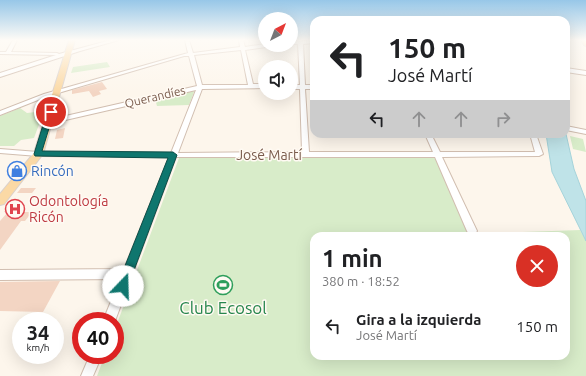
<!DOCTYPE html>
<html lang="es">
<head>
<meta charset="utf-8">
<style>
  body { margin:0; font-family:Ubuntu,sans-serif; background:#f6f6f6; color:#202124; height:100vh; display:flex; flex-direction:column; font-size:15px; white-space:nowrap }
  * { box-sizing:border-box; margin:0 }
  p { font-size:13px; color:#757577 }
  .icon { flex:none; width:22px; height:22px; fill:none; stroke:currentColor; stroke-width:2; stroke-linecap:round; stroke-linejoin:round }
  .map { position:relative; flex:1; overflow:hidden }
  .details { position:absolute; left:310px; top:232px; width:260px; height:128px; display:flex; flex-direction:column; background:#fff; border-radius:12px; box-shadow:0 4px 16px #0002 }
  .details>* { flex:none }
  .guide { position:absolute; left:310px; top:16px; width:260px; height:122px; border-radius:12px; box-shadow:0 4px 16px #0002; background:#fff; color:#202124; overflow:hidden }
  .needle { width:26px; rotate:42deg }
  .buttons { position:absolute; left:258px; top:12px; display:grid; gap:8px }
  .buttons a { display:grid; place-items:center; width:40px; height:40px; border-radius:50%; background:#fff; box-shadow:0 4px 16px #0002; font-size:20px }
  .speed { position:absolute; left:12px; top:312px; display:flex; gap:8px; font-size:20px; font-weight:700; text-align:center }
  .speed>* { display:grid; place-content:center; width:52px; height:52px; border-radius:50%; background:#fff; box-shadow:0 4px 16px #0002; line-height:1 }
  .speed small { font-size:10px; font-weight:400 }
  .speed .limit { border:6px solid #d22; background:#fff; color:#111 }
  .pin { position:absolute; display:grid; place-items:center; width:34px; height:34px; color:#fff; margin:-17px; border:2px solid #fff; border-radius:50%; box-shadow:0 1px 4px #0007 }
  .me { position:absolute; width:44px; margin:-22px; rotate:21deg; stroke-linejoin:round; filter:drop-shadow(0 0 3px #0008) }
  .turn { display:flex; align-items:center; gap:14px; height:84px; padding:0 12px; font-size:18px }
  .turn .icon { width:52px; height:52px; stroke-width:2.5 }
  .turn b { display:block; font-size:28px; line-height:34px }
  .lanes { display:flex; align-items:center; height:38px; padding:0 12px; background:#0003; justify-content:center; gap:20px; direction:ltr }
  .lanes .off { opacity:.35 }
  .round { display:grid; place-items:center; flex:none; width:42px; height:42px; border-radius:21px; background:#f6f6f6 }
  .summary { display:flex; align-items:center; justify-content:space-between; height:68px; padding:0 12px }
  h1 { font-size:24px; font-weight:600; line-height:30px }
  ul { padding:0; list-style:none }
  li { display:flex; align-items:center; gap:12px; height:52px; padding:0 12px }
  li div { flex:1 }
  li b { display:block; font-size:15px }
  li em { font-style:normal }
  .map>svg:first-child { display:block }
</style>
</head>
<body>
<div class="map">
<svg width="586" height="376" viewBox="0 0 586 376">
  <rect width="100%" height="100%" fill="#fdf6ec"/>
  <g fill="#d8ecc9" fill-rule="evenodd">
    <path d="M107,62L110,67L71,73L73,67Z"/>
    <path d="M193,90L194,92L189,105L157,106L155,99Z"/>
    <path d="M20,108L27,113L44,111L34,138L21,140L14,146H0V116Z"/>
    <path d="M570,136L583,139L586,152L573,149Z"/>
    <path d="M431,157L436,159L470,234L580,230L586,241V376H97L105,355H115V329L179,158ZM314,236H566V356H314Z"/>
  </g>
  <path fill="#bfe3e8" stroke="#a5d3da" d="M546,134H566L574,169L586,201V241L552,172Z"/>
  <g fill="#f3d5c3">
    <path d="M102,82L107,89L99,91L101,94L93,97L89,91L72,94V90Z"/>
    <path d="M65,128L63,138L55,139L57,130Z"/>
    <path d="M21,188H36L32,193H17Z"/>
    <path d="M9,205H25L20,212H32L25,221H21L0,250V221L8,212H4Z"/>
    <path d="M0,281V282L60,281L43,312L0,311Z"/>
  </g>
  <g fill="none" stroke-linecap="round" stroke-linejoin="round">
    <g stroke="#d1beb0" stroke-width="2">
      <g id="minor">
        <path d="M13,40H17L11,52L57,53L59,54L111,40H119L80,51L0,77V73L56,55L0,54V52H6Z"/>
        <path d="M185,40H189L193,53L240,47L239,40H243L245,47L265,44L275,45L273,46L245,50L253,84H265V88L202,89L178,153L302,152L300,89H291V85H300L298,44H291V42L298,41V40L314,41V43L303,44L305,85H314V89H305L309,152H433L425,134H431L440,152H535L530,134H536L543,154L539,156L442,157L477,231L475,234L472,235L469,234L467,231L435,157H176L115,321H103L120,279L0,280V270L124,269L169,157L38,156L0,153V149L38,152L171,153L196,90L48,124L45,122L48,120L197,86L189,56H184L48,96L0,115V111L44,94L188,53ZM241,50L248,85H202L194,55Z"/>
        <path d="M566,68L586,71V75L566,72Z"/>
        <path d="M566,126L586,130V134L566,130Z"/>
        <path d="M90,355H102L93,376H81Z"/>
      </g>
    </g>
    <g stroke="#dad1cd" stroke-width="2">
      <g id="major">
        <path d="M69,40H75L43,154L4,204L0,205V194L34,153Z"/>
        <path d="M581,40H586V46L584,45Z"/>
      </g>
    </g>
    <use href="#minor" fill="#fff" fill-rule="evenodd"/>
    <use href="#major" fill="#fbd9a5" fill-rule="evenodd"/>
  </g>
  <linearGradient id="sky" x2="0" y2="1"><stop stop-color="#97c7e8"/><stop offset="0.43" stop-color="#fefbf6"/><stop offset="1" stop-color="#fefbf6" stop-opacity="0"/></linearGradient>
  <rect width="586" height="93" fill="url(#sky)"/>
  <path fill="#0f766e" stroke="#0a4d48" d="M51,110L54,112L42,151L173,152L177,155L127,289L123,291L119,289L117,286L168,158L35,156L34,154L47,112Z"/>
  <defs>
    <g id="shop-ring" transform="scale(1)"><circle r="9.5" fill="#fffaf3" stroke="#3f7fe0" stroke-width="1.5"/><path d="M-5-2.5h2.3a2.7 3.5 0 0 1 5.4 0H5L5.5 6h-11ZM-1.5-2.5h3a1.5 2.3 0 0 0-3 0Z" fill="#3f7fe0"/></g>
    <g id="hospital-ring" transform="scale(1)"><circle r="9.5" fill="#fffaf3" stroke="#e0444e" stroke-width="1.5"/><path d="M-5-5h3v3.5h4V-5h3V5h-3V1.5h-4V5h-3Z" fill="#e0444e"/></g>
    <g id="stadium-ring" transform="scale(1)"><circle r="9.5" fill="#fffaf3" stroke="#2e9e5b" stroke-width="1.5"/><path d="M0-5a6.5 5 0 1 0 0 10a6.5 5 0 1 0 0-10ZM-3.5-1.8h7v3.6h-7Z" fill="#2e9e5b"/></g>
  </defs>
  <g fill-rule="evenodd">
    <use href="#shop-ring" x="17" y="171"/>
    <use href="#hospital-ring" x="15" y="209"/>
    <use href="#stadium-ring" x="223" y="285"/>
  </g>
  <g text-anchor="middle" stroke-width="3" stroke-linejoin="round" paint-order="stroke">
    <g font-size="12" fill="#7a5c4d" stroke="#fffaf3">
      <text transform="translate(155 97) rotate(-13)" y="4">Querandíes</text>
    </g>
    <g font-size="14" fill="#7a5c4d" stroke="#fffaf3">
      <text x="269" y="160">José Martí</text>
    </g>
    <g font-size="14" fill="#366cbe" stroke="#fffaf3" text-anchor="start">
      <text x="31" y="176">Rincón</text>
    </g>
    <g font-size="14" fill="#be3a42" stroke="#fffaf3" text-anchor="start">
      <text x="29" y="206">Odontología<tspan x="29" dy="16">Ricón</tspan></text>
    </g>
    <g font-size="17" fill="#27864d" stroke="#fffaf3">
      <text x="223" y="314">Club Ecosol</text>
    </g>
  </g>
</svg>
<div class="buttons">
<a><svg class="needle" viewBox="-14 -14 28 28"><path d="M0-13l5 13h-10z" fill="#e53935"/><path d="M0 13l5-13h-10z" fill="#757577"/></svg></a>
<a><svg class="icon" aria-label="sound" viewBox="0 0 24 24"><path d="M4 9h4l5-4v14l-5-4H4zM17 9q2 3 0 6"/></svg></a>
</div>
<div class="speed"><div>34<small>km/h</small></div><div class="limit">40</div></div>
<div class="pin" style="left:51px;top:112px;background:#d93025"><svg class="icon" aria-label="arrive" viewBox="0 0 24 24"><path d="M6 21V4h12l-3 4 3 4H6"/></svg></div>
<svg class="me" style="left:123px;top:286px" viewBox="-20 -20 40 40"><circle r="19" fill="#fff"/><path d="M0-13L10 11 0 6-10 11z" fill="#0f766e"/></svg>
<div class="guide">
<div class="turn"><svg class="icon" aria-label="left" viewBox="0 0 24 24"><path d="M17 20v-9H6M10 6l-5 5 5 5"/></svg><div><b>150 m</b>José Martí</div></div>
<div class="lanes"><svg class="icon" aria-label="left" viewBox="0 0 24 24"><path d="M17 20v-9H6M10 6l-5 5 5 5"/></svg><svg class="icon off" aria-label="ahead" viewBox="0 0 24 24"><path d="M12 20V5M6 11l6-6 6 6"/></svg><svg class="icon off" aria-label="ahead" viewBox="0 0 24 24"><path d="M12 20V5M6 11l6-6 6 6"/></svg><svg class="icon off" aria-label="right" viewBox="0 0 24 24"><path d="M7 20v-9h11M14 6l5 5-5 5"/></svg></div>
</div>
<section class="details">
<div class="summary"><div><h1>1 min</h1><p>380 m · 18:52</p></div><a class="round" style="background:#d93025;color:#fff"><svg class="icon" aria-label="close" viewBox="0 0 24 24"><path d="M6 6l12 12M18 6L6 18"/></svg></a></div>
<ul>
<li><svg class="icon" aria-label="left" viewBox="0 0 24 24"><path d="M17 20v-9H6M10 6l-5 5 5 5"/></svg><div><b>Gira a la izquierda</b><p>José Martí</p></div><em>150 m</em></li>
</ul>
</section>
</div>
</body>
</html>
